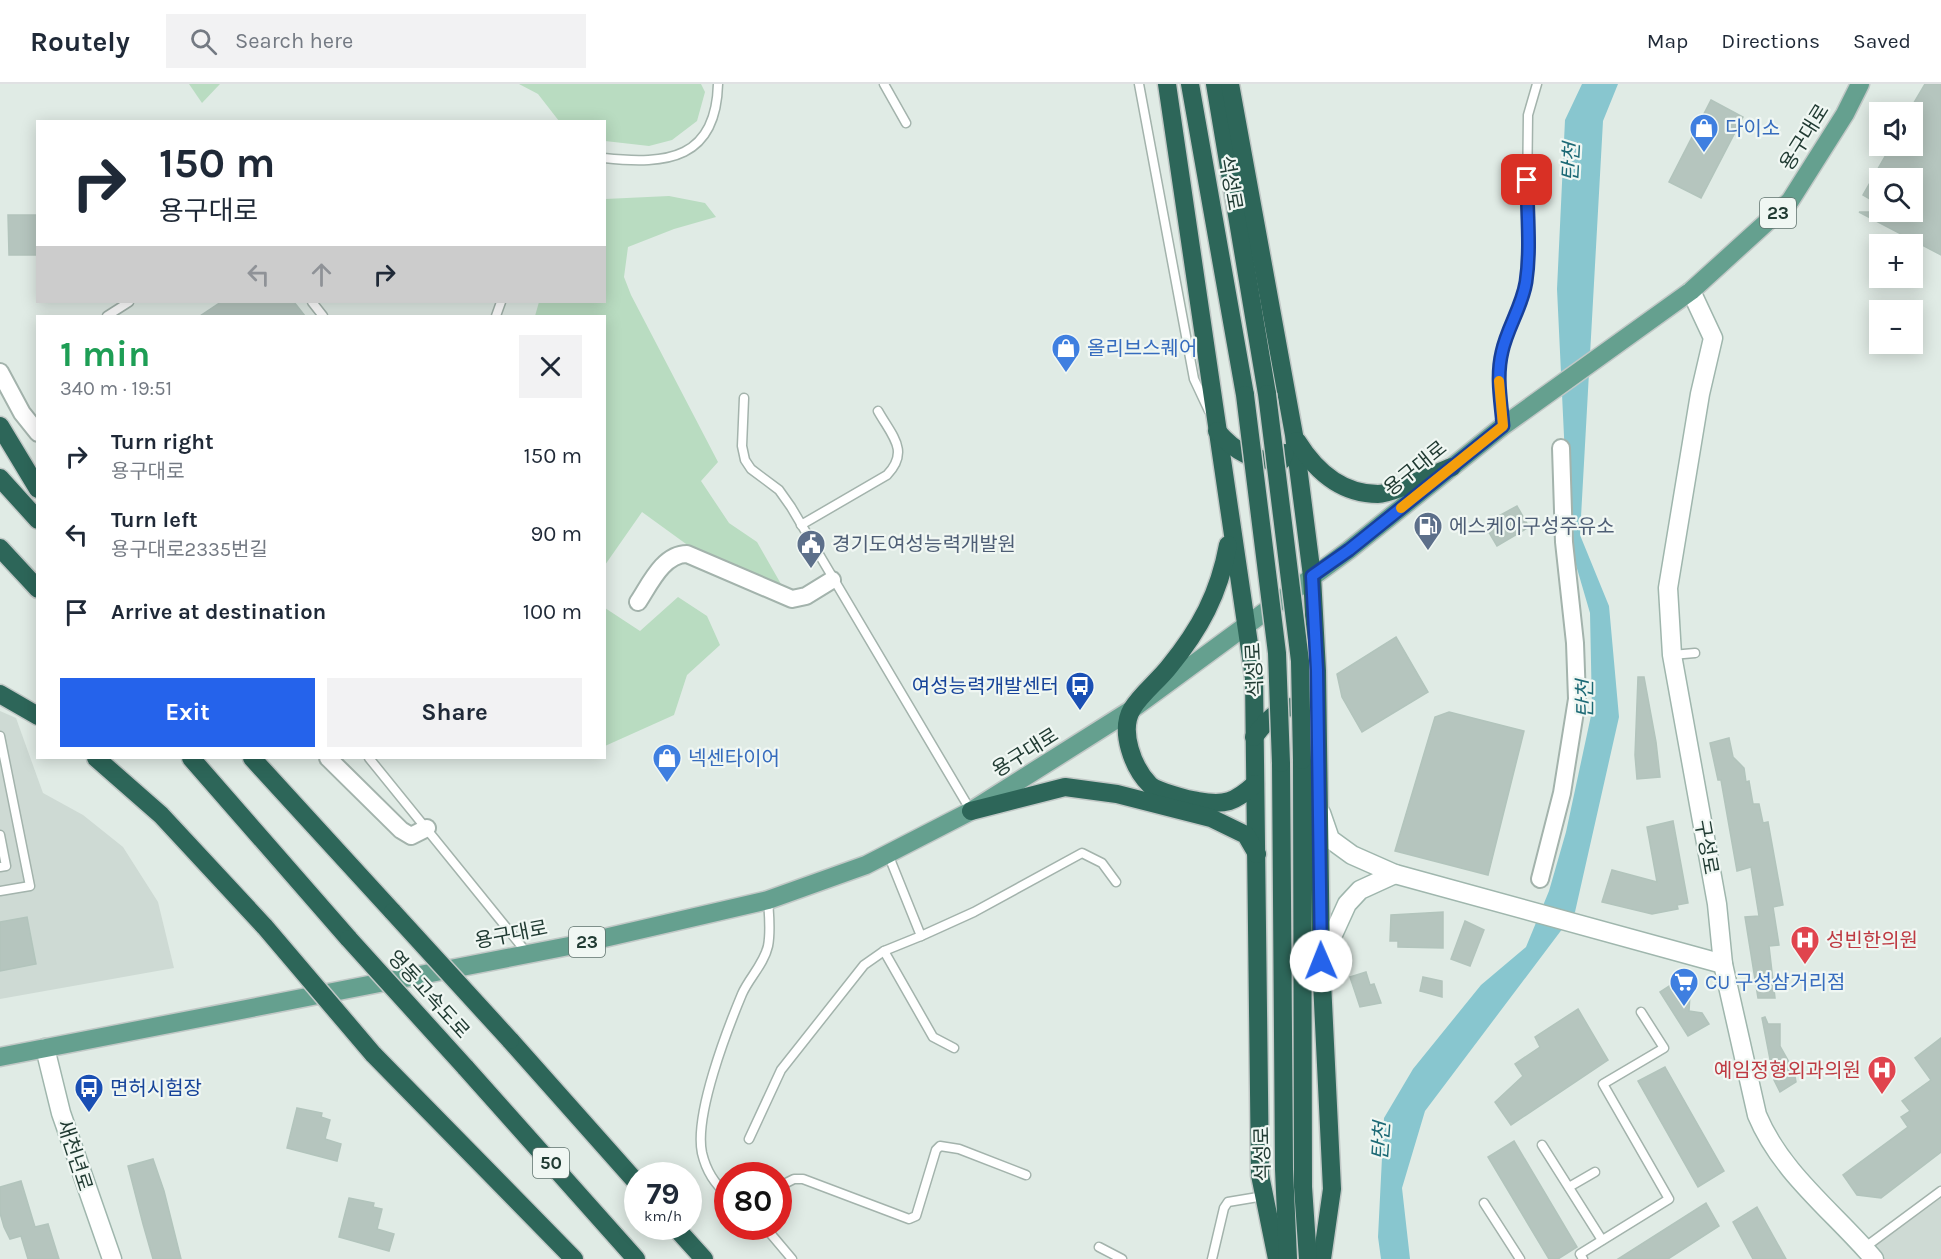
<!DOCTYPE html>
<html lang="en">
<head>
<meta charset="utf-8">
<style>
  body { margin:0; font-family:Karla,"Noto Sans KR",sans-serif; background:#f2f2f3; color:#1f2937; height:100vh; display:flex; flex-direction:column; font-size:22px; white-space:nowrap }
  * { box-sizing:border-box; margin:0 }
  p { font-size:20px; color:#747a83 }
  .icon { flex:none; width:33px; height:33px; fill:none; stroke:currentColor; stroke-width:2; stroke-linecap:round; stroke-linejoin:round }
  .map { position:relative; flex:1; overflow:hidden }
  .drawer { position:absolute; left:36px; top:231px; width:570px; height:444px; display:flex; flex-direction:column; background:#fff; border-radius:0px; box-shadow:0 3px 15px #0003 }
  .drawer>* { flex:none }
  .hud { position:absolute; left:36px; top:36px; width:570px; height:183px; border-radius:0px; box-shadow:0 3px 15px #0003; background:#fff; color:#1f2937; overflow:hidden }
  .tools { position:absolute; left:1869px; top:18px; display:grid; gap:12px }
  .tools a { display:grid; place-items:center; width:54px; height:54px; border-radius:0px; background:#fff; box-shadow:0 3px 15px #0003; font-size:30px }
  .speed { position:absolute; left:624px; top:1078px; display:flex; gap:12px; font-size:30px; font-weight:700; text-align:center }
  .speed>* { display:grid; place-content:center; width:78px; height:78px; border-radius:50%; background:#fff; box-shadow:0 3px 15px #0003; line-height:1 }
  .speed small { font-size:15px; font-weight:400 }
  .speed .limit { border:9px solid #d22; background:#fff; color:#111 }
  .pin { position:absolute; display:grid; place-items:center; width:51px; height:51px; color:#fff; margin:-26px; border-radius:12px; box-shadow:0 3px 9px #0006 }
  .me { position:absolute; width:66px; margin:-33px; rotate:359deg; stroke-linejoin:round; filter:drop-shadow(0 0 4px #0008) }
  .turn { display:flex; align-items:center; gap:21px; height:126px; padding:0 24px; font-size:27px }
  .turn .icon { width:78px; height:78px; stroke-width:2.5 }
  .turn b { display:block; font-size:42px; line-height:51px }
  .lanes { display:flex; align-items:center; height:57px; padding:0 24px; background:#0003; justify-content:center; gap:30px; direction:ltr }
  .lanes .off { opacity:.35 }
  .round { display:grid; place-items:center; flex:none; width:63px; height:63px; border-radius:0px; background:#f2f2f3 }
  .head { display:flex; align-items:center; justify-content:space-between; height:102px; padding:0 24px }
  h1 { font-size:36px; font-weight:700; line-height:45px; color:#1e9e55 }
  .cta { display:flex; gap:12px; margin-top:auto; padding:12px 24px }
  .cta a { flex:1; height:69px; border-radius:0px; background:#2563eb; color:#fff; font-size:24px; font-weight:700; line-height:69px; text-align:center }
  .cta a+a { background:#f2f2f3; color:#1f2937 }
  ul { padding:0; list-style:none }
  li { display:flex; align-items:center; gap:18px; height:78px; padding:0 24px }
  li div { flex:1 }
  li b { display:block; font-size:22px }
  li em { font-style:normal }
  header { display:flex; align-items:center; gap:36px; box-sizing:border-box; height:84px; padding:0 30px; background:#fff; border-bottom:2px solid #e0e1e3 }
  header strong { font-size:28px }
  nav { display:flex; gap:33px; margin-inline-start:auto; font-size:21px }
  .search { width:420px; height:54px; background:#f2f2f3; display:flex; align-items:center; gap:15px; box-sizing:border-box; padding:0 21px; border-radius:0px; color:#747a83; font-size:22px }
  .map>svg:first-child { display:block }
</style>
</head>
<body>
<header>
<strong>Routely</strong>
<div class="search"><svg class="icon" aria-label="search" viewBox="0 0 24 24"><circle cx="10" cy="10" r="6"/><path d="M15 15l6 6"/></svg>Search here</div>
<nav><a>Map</a><a>Directions</a><a>Saved</a></nav>
</header>
<div class="map">
<svg width="1941" height="1175" viewBox="0 0 1941 1175">
  <rect width="100%" height="100%" fill="#e0ebe5"/>
  <g fill="#cedad4">
    <path d="M0,627L16,634L43,709L83,731L123,763L158,818L174,884L0,915Z"/>
    <path d="M1941,1107V1175H1873L1864,1164Z"/>
  </g>
  <g fill="#b9dcc1">
    <path d="M189,0H220L202,19Z"/>
    <path d="M519,0H701L705,8L697,37L672,56L649,62L605,57L604,38L559,37L538,10Z"/>
    <path d="M669,112L705,119L716,133L674,145L628,163L624,193L631,211L718,378L701,397L729,439L757,458L781,500L693,465L642,428L605,481L604,232H535L539,218H604L605,115Z"/>
    <path d="M678,513L707,532L720,561L687,591L674,631L605,662V524L640,547Z"/>
  </g>
  <path fill="#88c6cf" d="M1582,0H1618L1603,37L1580,451L1609,522L1619,633L1575,828L1425,1027L1402,1104L1410,1175H1381L1378,1153L1384,1034L1413,985L1481,901L1526,863L1549,807L1566,748L1592,627L1590,529L1569,457L1557,205L1565,36Z"/>
  <g fill="#b5c5be" stroke="#b2c4bc" stroke-width="1.5">
    <path d="M1925,0H1941V171L1859,128H1912V94H1880V121L1863,111L1891,62H1912V22Z"/>
    <path d="M1711,16L1743,33L1701,114L1669,98Z"/>
    <path d="M8,131H38V171H9Z"/>
    <path d="M221,218H294L305,232H200Z"/>
    <path d="M1517,422L1529,443L1497,462L1484,440Z"/>
    <path d="M1396,553L1428,608L1362,648L1342,613L1337,590Z"/>
    <path d="M1638,593H1644L1656,658L1660,693L1637,695L1635,671Z"/>
    <path d="M1449,628L1524,647L1488,791L1395,767L1435,633Z"/>
    <path d="M1729,654L1733,673L1744,684L1746,698L1749,697L1753,720H1759L1763,739L1768,738L1783,821L1773,823L1779,861L1769,862L1775,914H1758L1745,833L1759,832L1751,783L1737,787L1721,696H1718L1710,659Z"/>
    <path d="M1673,737L1688,819L1677,821L1678,825L1652,830L1602,818L1612,786L1657,798L1647,743Z"/>
    <path d="M1443,828V864L1398,863V857H1390L1391,831Z"/>
    <path d="M27,833L36,880L0,887V838Z"/>
    <path d="M1465,837L1484,846L1470,882L1451,875Z"/>
    <path d="M1366,888L1370,901L1374,900L1381,919L1360,923L1350,893Z"/>
    <path d="M1423,893L1442,897V913L1420,907Z"/>
    <path d="M1680,895L1690,910L1689,927L1702,929L1709,940L1688,952L1660,908Z"/>
    <path d="M1578,925L1608,976L1511,1041L1495,1018L1523,992L1515,980L1540,963L1535,953Z"/>
    <path d="M1765,933L1768,940H1780V962L1794,987L1796,998L1780,1008L1774,996L1762,934Z"/>
    <path d="M1941,954V1068L1881,1114L1857,1111L1843,1091L1908,1043L1901,1033L1910,1027L1902,1017L1931,996L1915,974Z"/>
    <path d="M1665,983L1724,1087L1698,1103L1638,997Z"/>
    <path d="M297,1024L322,1029L321,1033L330,1036L325,1055L341,1060L337,1077L287,1064Z"/>
    <path d="M1514,1057L1577,1163L1558,1175H1549L1488,1073Z"/>
    <path d="M153,1075L164,1107L181,1175H153L143,1140L128,1082Z"/>
    <path d="M21,1097L35,1143L48,1140L59,1175H28L21,1152L10,1155L4,1143L0,1129V1103Z"/>
    <path d="M349,1114L374,1119L373,1123L382,1125L377,1145L394,1150L389,1167L339,1153Z"/>
    <path d="M1706,1119L1719,1142L1668,1175H1618Z"/>
    <path d="M1757,1123L1786,1175H1753L1733,1138Z"/>
  </g>
  <g fill="none" stroke-linecap="round" stroke-linejoin="round">
    <g stroke="#a3b3ac" stroke-width="11">
      <g id="lane">
        <path d="M884,0L906,39"/>
        <path d="M1139,0L1194,295L1209,327"/>
        <path d="M604,74C668,81 716,75 718,0"/>
        <path d="M312,218L323,232"/>
        <path d="M107,232L129,218"/>
        <path d="M496,232L501,218"/>
        <path d="M744,314L742,362L745,376L751,385L779,406L791,423L971,727"/>
        <path d="M1503,341C1501,317 1495,291 1502,266C1508,243 1520,223 1526,200L1528,31L1537,0"/>
        <path d="M801,441L887,391C910,367 892,352 878,327"/>
        <path d="M1672,571L1695,569"/>
        <path d="M0,652L30,802L0,807"/>
        <path d="M369,674L527,869"/>
        <path d="M0,751L6,782L0,783"/>
        <path d="M921,852L974,828L1082,769L1102,779L1116,798"/>
        <path d="M884,867L933,953L954,964"/>
        <path d="M749,1055L781,986L864,881L884,867L921,852L888,770"/>
        <path d="M1542,1061L1602,1156"/>
        <path d="M778,1103L794,1095H803L909,1135L916,1132L936,1066L940,1062L959,1065L1026,1091"/>
        <path d="M1569,1103L1595,1088"/>
        <path d="M728,1111C714,1100 706,1086 702,1069C694,1031 727,946 742,910C749,894 764,880 768,862C771,847 769,831 768,816"/>
        <path d="M1484,1119L1520,1175"/>
        <path d="M765,1143L792,1175"/>
        <path d="M1099,1163L1122,1175"/>
        <path d="M1864,1164L1941,1107"/>
        <path d="M1212,1175L1224,1124L1228,1118L1264,1112"/>
        <path d="M1583,1175L1580,1170L1669,1115L1603,1000L1664,964L1641,928"/>
      </g>
    </g>
    <g stroke="#a3b3ac" stroke-width="20">
      <g id="street">
        <path d="M0,288L22,329L38,349"/>
        <path d="M638,518C650,500 663,470 687,470L792,515L806,512L832,496"/>
        <path d="M328,674L401,746L411,752L427,744"/>
        <path d="M1540,795L1562,709L1577,615L1575,559L1564,458L1561,364"/>
      </g>
    </g>
    <g stroke="#9fb6ad" stroke-width="21">
      <g id="secondary">
        <path d="M1691,207L1713,254L1700,310L1668,504L1672,571L1717,820L1723,880L1757,1031C1781,1089 1834,1128 1874,1175"/>
        <path d="M1321,729L1330,755L1352,771L1395,790L1723,880"/>
        <path d="M1321,877L1347,820L1360,806L1395,790"/>
        <path d="M45,964L61,1029L112,1175"/>
      </g>
    </g>
    <g stroke="#c1c8c6" stroke-width="21">
      <path id="primary" d="M0,973L574,861L768,816L866,781L971,727L1131,626L1349,466L1503,342L1691,207L1790,117L1845,30L1860,0"/>
    </g>
    <g stroke="#c1c8c6" stroke-width="21">
      <g id="highway">
        <path d="M1167,0L1254,594L1260,1091L1277,1175"/>
        <path d="M1190,0L1245,311"/>
        <path d="M1215,0L1267,310"/>
        <path d="M1230,0L1294,351L1312,492L1317,587L1321,877L1332,1105L1322,1175"/>
        <path d="M0,342L38,405"/>
        <path d="M1217,347C1235,368 1253,378 1282,376L1285,369"/>
        <path d="M1297,357C1315,386 1340,410 1378,410C1391,410 1436,389 1452,383"/>
        <path d="M0,394L38,436"/>
        <path d="M1228,461C1219,510 1200,545 1169,583C1158,597 1141,610 1132,625C1119,647 1133,684 1150,701C1157,707 1188,716 1198,717C1225,722 1235,718 1255,700"/>
        <path d="M0,464L38,505"/>
        <path d="M0,610L38,632"/>
        <path d="M1254,653C1267,635 1295,605 1311,637"/>
        <path d="M96,674L161,731L265,843"/>
        <path d="M191,674L349,855"/>
        <path d="M252,674L393,828"/>
        <path d="M1302,676L1303,1103L1308,1175"/>
        <path d="M1281,679L1284,1085L1288,1175"/>
        <path d="M971,727L1065,703L1117,710L1211,734L1246,751L1257,770"/>
        <path d="M510,956L638,1100"/>
        <path d="M373,970L574,1175"/>
        <path d="M465,983L636,1175"/>
        <path d="M675,1143L704,1175"/>
      </g>
    </g>
    <use href="#lane" stroke="#fff" stroke-width="8"/>
    <use href="#street" stroke="#fff" stroke-width="16"/>
    <use href="#secondary" stroke="#fff" stroke-width="18"/>
    <use href="#primary" stroke="#65a08f" stroke-width="18"/>
    <use href="#highway" stroke="#2d6659" stroke-width="18"/>
    <g stroke="#c1c8c6" stroke-width="21" stroke-linecap="butt">
      <g id="highway-bridge">
        <path d="M1267,310L1300,577L1302,676"/>
        <path d="M1245,311L1277,569L1281,679"/>
        <path d="M393,828L510,956"/>
        <path d="M265,843L373,970"/>
        <path d="M349,855L465,983"/>
      </g>
    </g>
    <use href="#highway-bridge" stroke="#2d6659" stroke-width="18"/>
  </g>
  <g fill="none" stroke-linecap="round" stroke-linejoin="round">
    <g stroke="#184099" stroke-width="15">
      <path id="route" d="M1321,877L1317,586L1312,492L1349,466L1503,342C1501,317 1496,293 1502,268C1507,244 1522,223 1526,198C1531,165 1527,130 1527,96"/>
    </g>
    <use href="#route" stroke="#2563eb" stroke-width="10"/>
    <path stroke="#f59e0b" stroke-width="10" d="M1401,424L1503,342L1499,297"/>
  </g>
  <defs>
    <g id="shop-pin" transform="scale(1.5)"><path d="M0 17L-7.5 6A9.5 9.5 0 1 1 7.5 6Z" fill="#3f7fe0" stroke="#f0f7f3"/><path d="M-5-2.5h2.3a2.7 3.5 0 0 1 5.4 0H5L5.5 6h-11ZM-1.5-2.5h3a1.5 2.3 0 0 0-3 0Z" fill="#fff"/></g>
    <g id="fuel-pin" transform="scale(1.5)"><path d="M0 17L-7.5 6A9.5 9.5 0 1 1 7.5 6Z" fill="#5c6f8a" stroke="#f0f7f3"/><path d="M-5.5-6h7V0h2V4h1.3V-2.5L3-4.5l.8-.8L6-3V5H2.5V1h-1V6h-7ZM-4.2-4.7v3.2H.2V-4.7Z" fill="#fff"/></g>
    <g id="civic-pin" transform="scale(1.5)"><path d="M0 17L-7.5 6A9.5 9.5 0 1 1 7.5 6Z" fill="#5c6f8a" stroke="#f0f7f3"/><path d="M-.6-6.5H3V-4.5H.6V-3L4-1V1h2V6H-6V1h2V-1L-.6-3ZM-1.2 2.5V6h2.4V2.5Z" fill="#fff"/></g>
    <g id="bus-pin" transform="scale(1.5)"><path d="M0 17L-7.5 6A9.5 9.5 0 1 1 7.5 6Z" fill="#1a4fb4" stroke="#f0f7f3"/><path d="M-5-6H5V4H4V6H2V4H-2V6H-4V4H-5ZM-3.5-4V0h7V-4ZM-3.5 1.2v1.5H-2V1.2ZM2 1.2v1.5H3.5V1.2Z" fill="#fff"/></g>
    <g id="hospital-pin" transform="scale(1.5)"><path d="M0 17L-7.5 6A9.5 9.5 0 1 1 7.5 6Z" fill="#e0444e" stroke="#f0f7f3"/><path d="M-5-5h3v3.5h4V-5h3V5h-3V1.5h-4V5h-3Z" fill="#fff"/></g>
    <g id="supermarket-pin" transform="scale(1.5)"><path d="M0 17L-7.5 6A9.5 9.5 0 1 1 7.5 6Z" fill="#3f7fe0" stroke="#f0f7f3"/><path d="M-6-5.5h2.5l.6 2H6L4.5 2H-2.5L-4.4-4H-6ZM-1.5 3.2a1.3 1.3 0 1 0 .1 0ZM3 3.2a1.3 1.3 0 1 0 .1 0Z" fill="#fff"/></g>
  </defs>
  <g fill-rule="evenodd">
    <use href="#shop-pin" x="1704" y="44"/>
    <use href="#shop-pin" x="1066" y="264"/>
    <use href="#fuel-pin" x="1428" y="442"/>
    <use href="#civic-pin" x="811" y="460"/>
    <use href="#bus-pin" x="1080" y="602"/>
    <use href="#shop-pin" x="667" y="674"/>
    <use href="#hospital-pin" x="1805" y="856"/>
    <use href="#supermarket-pin" x="1684" y="898"/>
    <use href="#hospital-pin" x="1882" y="986"/>
    <use href="#bus-pin" x="89" y="1004"/>
  </g>
  <g text-anchor="middle" stroke-width="4.5" stroke-linejoin="round" paint-order="stroke">
    <g fill="#f0f7f3" stroke="#5f736d" stroke-width="1.5">
      <rect x="1760" y="114" width="36" height="30" rx="4.5"/>
      <rect x="569" y="843" width="36" height="30" rx="4.5"/>
      <rect x="533" y="1064" width="36" height="30" rx="4.5"/>
    </g>
    <g font-size="18" font-weight="bold" fill="#213b33">
      <text x="1778" y="135">23</text>
      <text x="587" y="864">23</text>
      <text x="551" y="1085">50</text>
    </g>
    <g font-size="20" fill="#366cbe" stroke="#f0f7f3" text-anchor="start">
      <text x="1725" y="51">다이소</text>
      <text x="1087" y="271">올리브스퀘어</text>
      <text x="688" y="681">넥센타이어</text>
      <text x="1705" y="905">CU 구성삼거리점</text>
    </g>
    <g font-size="20" fill="#213b33" stroke="#f0f7f3">
      <text transform="translate(1804 53) rotate(-58)" y="7">용구대로</text>
      <text transform="translate(1231 99) rotate(80)" y="7">석성로</text>
      <text transform="translate(1415 384) rotate(-39)" y="7">용구대로</text>
      <text transform="translate(1254 586) rotate(-93)" y="7">석성로</text>
      <text transform="translate(1025 668) rotate(-32)" y="7">용구대로</text>
      <text transform="translate(1707 763) rotate(80)" y="7">구성로</text>
      <text transform="translate(511 850) rotate(-11)" y="7">용구대로</text>
      <text transform="translate(429 910) rotate(48)" y="7">영동고속도로</text>
      <text transform="translate(1262 1070) rotate(-91)" y="7">석성로</text>
      <text transform="translate(75 1071) rotate(72)" y="7">새천년로</text>
    </g>
    <g font-size="20" fill="#4e5e75" stroke="#f0f7f3" text-anchor="start">
      <text x="1449" y="449">에스케이구성주유소</text>
      <text x="832" y="467">경기도여성능력개발원</text>
    </g>
    <g font-size="20" fill="#164399" stroke="#f0f7f3" text-anchor="end">
      <text x="1059" y="609">여성능력개발센터</text>
      <text x="110" y="1011" text-anchor="start">면허시험장</text>
    </g>
    <g font-size="20" fill="#be3a42" stroke="#f0f7f3" text-anchor="start">
      <text x="1826" y="863">성빈한의원</text>
      <text x="1861" y="993" text-anchor="end">예임정형외과의원</text>
    </g>
    <g font-size="21" font-style="italic" fill="#1c6975" stroke="#f0f7f3">
      <text transform="translate(1571 78) rotate(-87)" y="7">탄천</text>
      <text transform="translate(1585 615) rotate(-90)" y="7">탄천</text>
      <text transform="translate(1381 1057) rotate(-86)" y="7">탄천</text>
    </g>
  </g>
</svg>
<div class="tools">
<a><svg class="icon" aria-label="sound" viewBox="0 0 24 24"><path d="M4 9h4l5-4v14l-5-4H4zM17 9q2 3 0 6"/></svg></a>
<a><svg class="icon" aria-label="search" viewBox="0 0 24 24"><circle cx="10" cy="10" r="6"/><path d="M15 15l6 6"/></svg></a>
<a>+</a>
<a>−</a>
</div>
<div class="speed"><div>79<small>km/h</small></div><div class="limit">80</div></div>
<div class="pin" style="left:1527px;top:96px;background:#d93025"><svg class="icon" aria-label="arrive" viewBox="0 0 24 24"><path d="M6 21V4h12l-3 4 3 4H6"/></svg></div>
<svg class="me" style="left:1321px;top:877px" viewBox="-20 -20 40 40"><circle r="19" fill="#fff"/><path d="M0-13L10 11 0 6-10 11z" fill="#2563eb"/></svg>
<div class="hud">
<div class="turn"><svg class="icon" aria-label="right" viewBox="0 0 24 24"><path d="M7 20v-9h11M14 6l5 5-5 5"/></svg><div><b>150 m</b>용구대로</div></div>
<div class="lanes"><svg class="icon off" aria-label="left" viewBox="0 0 24 24"><path d="M17 20v-9H6M10 6l-5 5 5 5"/></svg><svg class="icon off" aria-label="ahead" viewBox="0 0 24 24"><path d="M12 20V5M6 11l6-6 6 6"/></svg><svg class="icon" aria-label="right" viewBox="0 0 24 24"><path d="M7 20v-9h11M14 6l5 5-5 5"/></svg></div>
</div>
<section class="drawer">
<div class="head"><div><h1>1 min</h1><p>340 m · 19:51</p></div><a class="round"><svg class="icon" aria-label="close" viewBox="0 0 24 24"><path d="M6 6l12 12M18 6L6 18"/></svg></a></div>
<ul>
<li><svg class="icon" aria-label="right" viewBox="0 0 24 24"><path d="M7 20v-9h11M14 6l5 5-5 5"/></svg><div><b>Turn right</b><p>용구대로</p></div><em>150 m</em></li>
<li><svg class="icon" aria-label="left" viewBox="0 0 24 24"><path d="M17 20v-9H6M10 6l-5 5 5 5"/></svg><div><b>Turn left</b><p>용구대로2335번길</p></div><em>90 m</em></li>
<li><svg class="icon" aria-label="arrive" viewBox="0 0 24 24"><path d="M6 21V4h12l-3 4 3 4H6"/></svg><div><b>Arrive at destination</b></div><em>100 m</em></li>
</ul>
<div class="cta"><a>Exit</a><a>Share</a></div>
</section>
</div>
</body>
</html>
